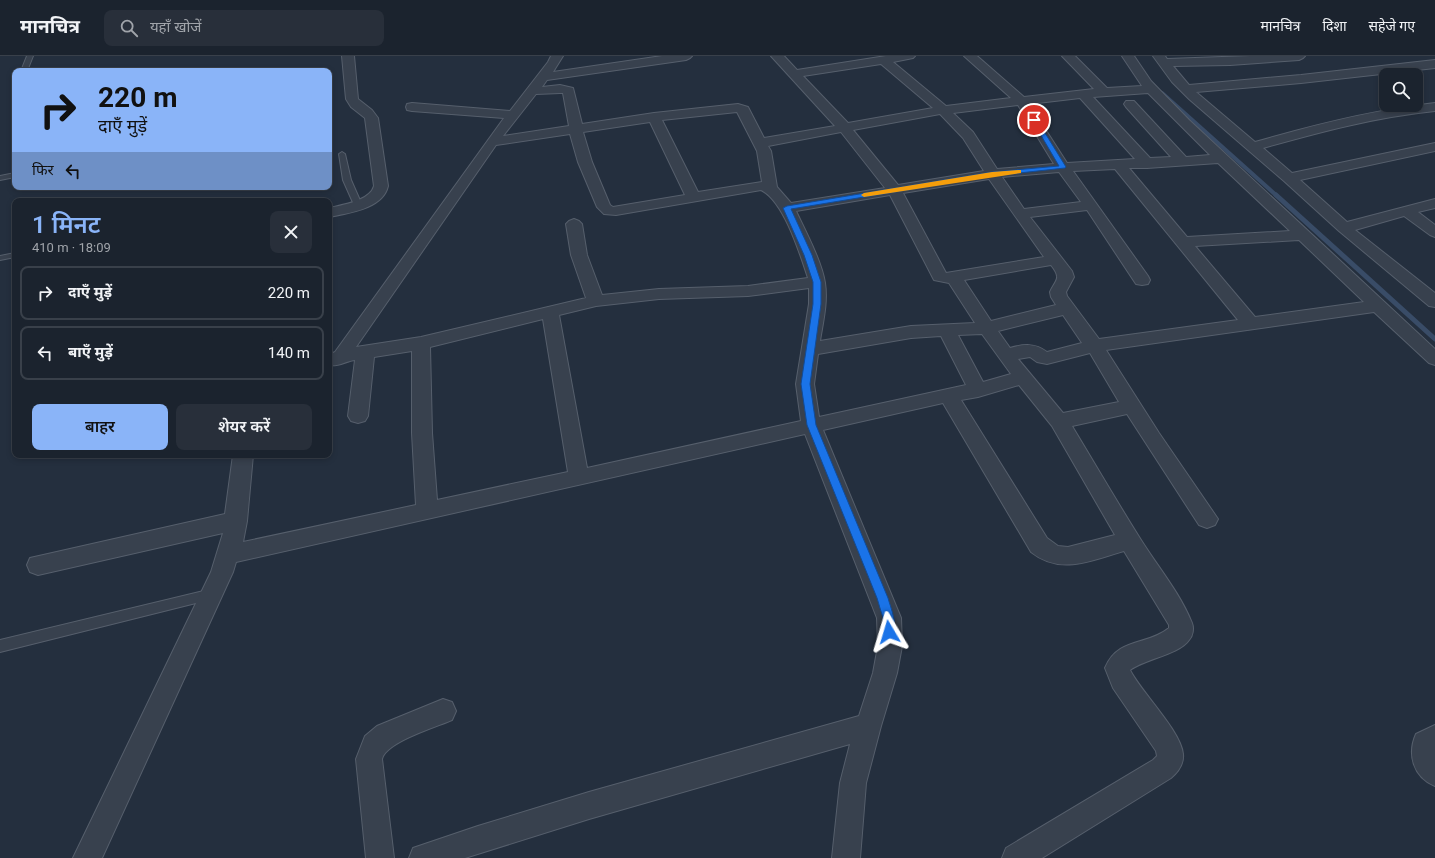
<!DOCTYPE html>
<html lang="hi">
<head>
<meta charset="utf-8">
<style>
  body { margin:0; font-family:Roboto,"Noto Sans Devanagari",sans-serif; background:#282f3a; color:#f1f3f6; height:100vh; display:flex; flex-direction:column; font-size:15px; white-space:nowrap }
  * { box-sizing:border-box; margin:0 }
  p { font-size:13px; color:#a0a4aa }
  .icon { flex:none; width:22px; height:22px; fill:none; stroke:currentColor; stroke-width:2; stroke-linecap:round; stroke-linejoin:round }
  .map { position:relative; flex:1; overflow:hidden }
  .sheet { position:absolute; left:12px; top:142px; width:320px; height:260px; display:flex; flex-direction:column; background:#1b232e; border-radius:8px; box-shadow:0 2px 6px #0003,0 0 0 1px #39404a }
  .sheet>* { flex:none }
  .hud { position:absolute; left:12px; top:12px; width:320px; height:122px; border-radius:8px; box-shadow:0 2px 6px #0003,0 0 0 1px #39404a; background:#8ab4f8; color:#111; overflow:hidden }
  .fabs { position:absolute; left:1379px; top:12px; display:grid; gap:8px }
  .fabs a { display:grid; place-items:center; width:44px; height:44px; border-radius:8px; background:#1b232e; box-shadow:0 2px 6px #0003,0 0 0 1px #39404a; font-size:20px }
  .pin { position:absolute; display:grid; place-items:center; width:34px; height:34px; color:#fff; margin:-17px; border:2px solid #fff; border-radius:50%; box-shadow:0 1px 4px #0007 }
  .me { position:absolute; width:44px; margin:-22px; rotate:353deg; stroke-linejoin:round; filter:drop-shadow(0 0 3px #0008) }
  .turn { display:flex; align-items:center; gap:14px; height:84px; padding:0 20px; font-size:18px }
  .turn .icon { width:52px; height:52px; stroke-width:2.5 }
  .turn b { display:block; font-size:28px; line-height:34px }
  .then { display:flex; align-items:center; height:38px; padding:0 20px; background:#0003; gap:8px; font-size:15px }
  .round { display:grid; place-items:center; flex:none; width:42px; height:42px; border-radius:8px; background:#282f3a }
  .headline { display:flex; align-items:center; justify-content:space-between; height:68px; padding:0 20px }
  h1 { font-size:24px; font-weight:600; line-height:30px; color:#8ab4f8 }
  .primary-button { display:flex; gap:8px; margin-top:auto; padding:8px 20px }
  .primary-button a { flex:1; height:46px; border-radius:8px; background:#8ab4f8; color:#111; font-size:16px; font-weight:600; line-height:46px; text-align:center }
  .primary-button a+a { background:#282f3a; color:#f1f3f6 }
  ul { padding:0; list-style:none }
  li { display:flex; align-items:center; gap:12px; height:54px; margin:0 8px 6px; padding:0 12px; border:2px solid #39404a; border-radius:8px }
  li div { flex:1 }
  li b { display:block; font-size:15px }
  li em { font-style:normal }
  header { display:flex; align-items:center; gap:24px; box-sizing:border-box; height:56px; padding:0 20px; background:#1b232e; border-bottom:1px solid #39404a }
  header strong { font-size:19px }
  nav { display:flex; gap:22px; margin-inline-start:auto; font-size:14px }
  .search { width:280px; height:36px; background:#282f3a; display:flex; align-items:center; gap:10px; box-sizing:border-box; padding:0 14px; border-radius:8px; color:#a0a4aa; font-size:15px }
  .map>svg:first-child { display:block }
</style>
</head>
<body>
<header>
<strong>मानचित्र</strong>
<div class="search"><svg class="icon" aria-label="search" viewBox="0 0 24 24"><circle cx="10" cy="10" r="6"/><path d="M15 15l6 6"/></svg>यहाँ खोजें</div>
<nav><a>मानचित्र</a><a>दिशा</a><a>सहेजे गए</a></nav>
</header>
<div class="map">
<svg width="1435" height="802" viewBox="0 0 1435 802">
  <rect width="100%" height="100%" fill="#242f3e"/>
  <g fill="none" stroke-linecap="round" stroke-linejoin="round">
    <path stroke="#394c67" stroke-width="4" d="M1162,37L1277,140"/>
    <path stroke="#394c67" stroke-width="5" d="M1276,139L1435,283"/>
    <g stroke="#565f6c" stroke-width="2">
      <g id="lane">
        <path d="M27,0H33L27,15H21Z"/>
        <path d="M15,35V45L12,43V37Z"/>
        <path d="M342,96L345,98L351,124L362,149L361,151H355L343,124L339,98Z"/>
        <path d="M15,117V121L0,124V120Z"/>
        <path d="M15,197V201L0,204V200Z"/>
        <path d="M212,533L216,534L218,538L216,542L0,596V584Z"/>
      </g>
    </g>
    <g stroke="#565f6c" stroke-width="2">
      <g id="street">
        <path d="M342,0H354L358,43L372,54L378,62L388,130C383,153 348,157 329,161V152C342,149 370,145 374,130L365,62L351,51L346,43Z"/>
        <path d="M551,0H563L553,16L662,0H692L690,2L686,4L547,24L542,31L560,29L573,32L582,68L654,57L738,48L748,51L764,82L835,70L771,0H784L797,14L886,0H915L913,2L893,6L946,50L1011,42L964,0H977L1024,41L1094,33L1062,0H1075L1107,32L1142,30L1122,0H1134L1151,25L1189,64L1435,293V309L1429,307L1374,256L1106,294L1159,377L1218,463L1215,469L1207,472L1199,469L1127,358L1072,370C1095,408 1117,446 1141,484C1158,511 1180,537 1192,567C1194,572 1193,580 1189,584C1180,598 1145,603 1130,614C1141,636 1181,675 1183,698C1184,708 1178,716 1171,722L1042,802H1002L1006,792L1153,704L1157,700L1156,695L1113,632L1105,612C1118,581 1147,590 1169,572V569L1124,495C1092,504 1061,520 1031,496L943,347L823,374L901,562L902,590L897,617L881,670L866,727L860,802H832L840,727L850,688L589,763L465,802H409L413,792L478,770L589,736L859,660L873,617L878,590L877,562L805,378L236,506L233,516L102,802H73L211,516L223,477L38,519L30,516L27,509L30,502L225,458L233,399H253L247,465L243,486L416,449L412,377V295L374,301L368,360L365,365L358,367L351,365L348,360L355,304C346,305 338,311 329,309V299L335,296L504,62L412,55L407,54L406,51L407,48L412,47L510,55L548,6ZM881,8L933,52L848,67L803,20ZM560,37H563L569,70L503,80L536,38ZM1148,37L1210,99L1186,101L1134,45H1126L1124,48L1126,51L1171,101L1150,102L1093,41ZM1080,42L1135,103L1067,107L1029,48ZM1018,49L1054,108L997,113L973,76L953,57ZM737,56L757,95L762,126L698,136L662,64ZM940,58L963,82L984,115L898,129L853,74ZM650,66L685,139L613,151L610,149L592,106L583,76ZM841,76L885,132L791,147L777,131L771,95L768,90ZM570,78L578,106L597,151L604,158L616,159L761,134C784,145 800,198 808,222L748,230L659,233L602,239L587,199L582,168L579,165L574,163L569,165L566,168L571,199L586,242L421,281L356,291L496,89ZM1218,107L1290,175L1187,181L1129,112H1147ZM1115,113L1238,264L1099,283L1067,240L1066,236L1074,221L1072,215L1030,161L1087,154L1136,228L1142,229L1148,228L1150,224L1148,220L1073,115ZM1059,116L1081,146L1024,153L1002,121ZM989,123L1044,201L946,217L903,137ZM890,139L934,224L949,227L975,267L911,270L820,285C823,266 828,246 825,227C822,206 805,174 796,155ZM1299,184L1364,246L1255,261L1195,190ZM1051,209C1062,223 1056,223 1050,236L1051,241L1056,249L991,265L964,224ZM809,232V248L796,328L801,365L587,412L559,259L596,250L659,243L748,240ZM1063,259L1082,287L1047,296C1035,287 1024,288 1010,292L998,275ZM543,263L568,416L437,444L432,377L430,291ZM982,278L1011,318L983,326L958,279ZM941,280L966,329L819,361L814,328L818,298L911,282ZM1090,297L1119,346L1063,357L1018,303L1030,301L1037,306L1047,308ZM1019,329L1052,370L1115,479L1068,491L1058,490L1047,482L961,344L978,341Z"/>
        <path d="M1153,0H1165L1167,3L1250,0H1305L1303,2L1299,4L1230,9L1173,10L1189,29L1301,19L1435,4V12L1301,27L1196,36L1255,86C1314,69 1373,54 1435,47V55C1376,61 1320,76 1263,92L1292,117L1435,87V95L1300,124L1347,166L1435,143V152L1418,156L1435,169V181L1430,179L1404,160L1355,174L1435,237V251L1429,250L1339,175L1284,125L1189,43L1172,26Z"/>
        <path d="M443,643L452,646L456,655L452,664C436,671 386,686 382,703L394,802H366L356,703L365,680L377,670Z"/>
        <path d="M1435,669V730C1413,721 1407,698 1416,678Z"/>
      </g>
    </g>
    <use href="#lane" fill="#38414e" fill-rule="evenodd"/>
    <use href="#street" fill="#38414e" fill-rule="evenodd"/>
  </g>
  <path fill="#1a73e8" stroke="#114b97" d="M1032,63L1037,64L1066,111L1065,112L992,120L791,153L812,199L821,226V248L810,328L816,369L888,542C891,553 898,568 893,580L889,581L886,580L883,562L877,542L807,369L801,328L813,248V226L804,199L783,152L787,150L992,116L1059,110L1032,64Z"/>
  <path fill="#f59e0b" d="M1018,114H1021V117L864,141L861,139L864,137L992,116Z"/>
</svg>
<div class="fabs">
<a><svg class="icon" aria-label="search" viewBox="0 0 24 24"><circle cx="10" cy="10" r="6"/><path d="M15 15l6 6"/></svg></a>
</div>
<div class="pin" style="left:1034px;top:64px;background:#d93025"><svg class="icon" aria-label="arrive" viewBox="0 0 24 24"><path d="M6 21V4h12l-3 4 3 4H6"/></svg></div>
<svg class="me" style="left:889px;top:576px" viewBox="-20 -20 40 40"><path d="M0-17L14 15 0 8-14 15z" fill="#1a73e8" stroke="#fff" stroke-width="4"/></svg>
<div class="hud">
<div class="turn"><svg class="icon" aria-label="right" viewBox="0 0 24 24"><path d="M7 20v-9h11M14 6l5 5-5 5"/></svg><div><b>220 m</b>दाएँ मुड़ें</div></div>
<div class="then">फिर<svg class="icon" aria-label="left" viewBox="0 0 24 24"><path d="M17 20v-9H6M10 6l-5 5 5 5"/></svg></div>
</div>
<section class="sheet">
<div class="headline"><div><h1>1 मिनट</h1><p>410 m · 18:09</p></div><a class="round"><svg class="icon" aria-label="close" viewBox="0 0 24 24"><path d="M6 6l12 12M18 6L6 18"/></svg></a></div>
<ul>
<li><svg class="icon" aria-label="right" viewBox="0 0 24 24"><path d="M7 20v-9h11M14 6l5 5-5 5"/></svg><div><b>दाएँ मुड़ें</b></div><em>220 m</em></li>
<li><svg class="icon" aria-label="left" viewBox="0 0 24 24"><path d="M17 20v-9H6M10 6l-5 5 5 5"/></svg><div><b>बाएँ मुड़ें</b></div><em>140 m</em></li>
</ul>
<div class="primary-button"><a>बाहर</a><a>शेयर करें</a></div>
</section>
</div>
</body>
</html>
